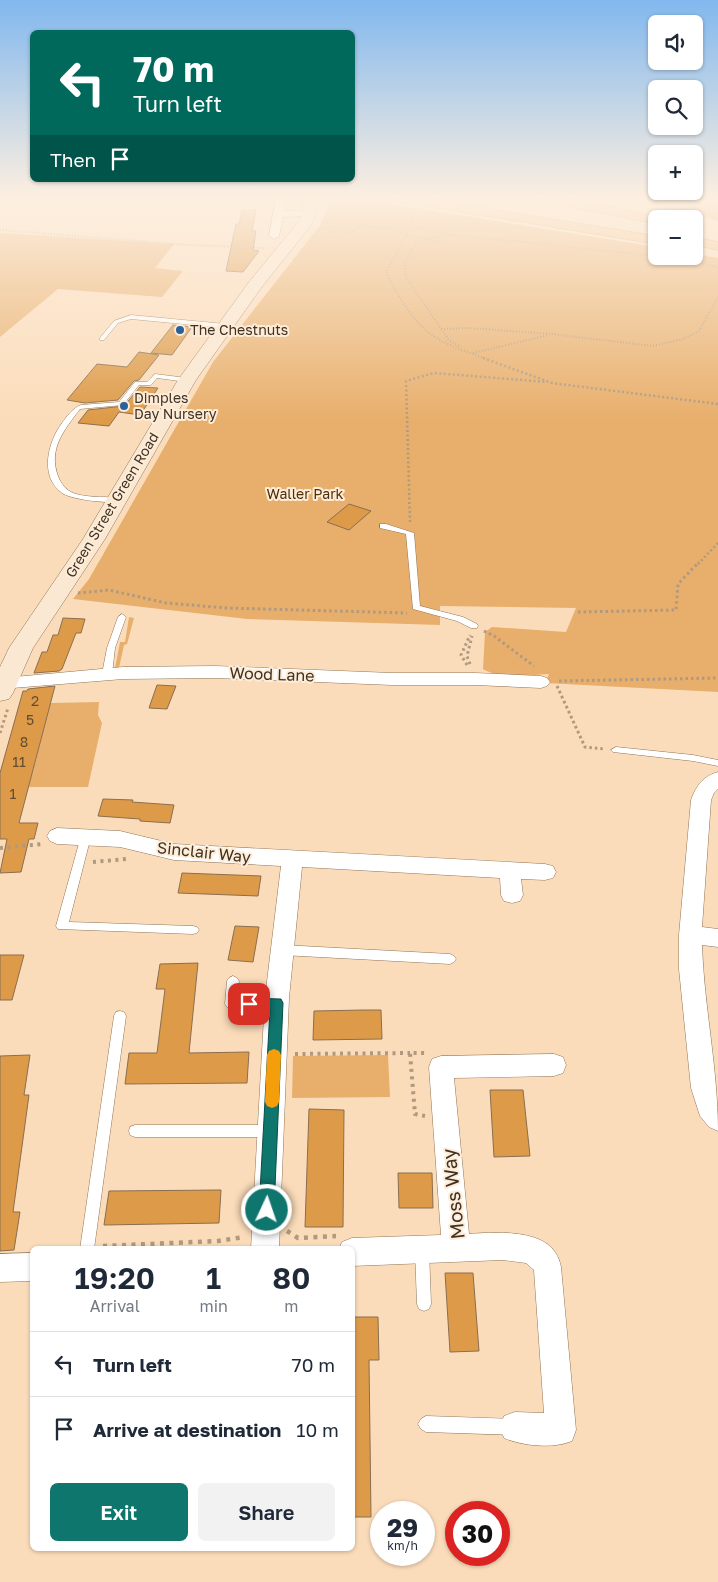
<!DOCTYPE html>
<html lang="en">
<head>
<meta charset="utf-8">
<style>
  body { margin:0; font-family:"Golos Text",sans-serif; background:#f2f2f3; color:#1f2937; height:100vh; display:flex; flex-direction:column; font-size:19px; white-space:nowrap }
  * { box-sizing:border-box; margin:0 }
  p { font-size:16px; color:#747a83 }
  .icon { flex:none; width:28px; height:28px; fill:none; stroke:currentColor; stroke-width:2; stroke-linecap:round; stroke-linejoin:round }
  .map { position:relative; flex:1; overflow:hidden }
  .panel { position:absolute; left:30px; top:1246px; width:325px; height:305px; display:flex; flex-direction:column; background:#fff; border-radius:8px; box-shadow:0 1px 4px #0004 }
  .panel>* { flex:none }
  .guide { position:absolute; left:30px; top:30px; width:325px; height:152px; border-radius:8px; box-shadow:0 1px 4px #0004; background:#00695c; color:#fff; overflow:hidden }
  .buttons { position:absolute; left:648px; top:15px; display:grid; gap:10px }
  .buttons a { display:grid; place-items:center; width:55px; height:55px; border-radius:8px; background:#fff; box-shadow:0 1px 4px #0004; font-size:25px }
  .speed { position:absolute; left:370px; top:1501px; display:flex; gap:10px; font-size:25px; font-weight:700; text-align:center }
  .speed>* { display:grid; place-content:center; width:65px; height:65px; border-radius:50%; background:#fff; box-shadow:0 1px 4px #0004; line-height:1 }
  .speed small { font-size:12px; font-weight:400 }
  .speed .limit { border:8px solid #d22; background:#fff; color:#111 }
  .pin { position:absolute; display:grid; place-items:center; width:42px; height:42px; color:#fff; margin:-21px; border-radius:10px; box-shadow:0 2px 8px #0006 }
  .me { position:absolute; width:55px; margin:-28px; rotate:3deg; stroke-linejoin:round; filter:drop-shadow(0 0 4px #0008) }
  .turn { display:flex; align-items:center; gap:18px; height:105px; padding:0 20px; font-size:22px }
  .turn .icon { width:65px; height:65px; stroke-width:2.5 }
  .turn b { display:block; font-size:35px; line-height:42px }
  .then { display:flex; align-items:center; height:48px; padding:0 20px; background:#0003; gap:10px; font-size:19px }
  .eta { display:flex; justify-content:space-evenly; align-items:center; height:85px; text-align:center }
  .eta b { font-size:30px; font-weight:600; line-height:35px }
  .action { display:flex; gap:10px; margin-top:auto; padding:10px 20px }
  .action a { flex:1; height:58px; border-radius:8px; background:#0f766e; color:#fff; font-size:20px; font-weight:600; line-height:58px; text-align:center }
  .action a+a { background:#f2f2f3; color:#1f2937 }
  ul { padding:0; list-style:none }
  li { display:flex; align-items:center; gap:15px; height:65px; padding:0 20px; border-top:1px solid #e0e1e3 }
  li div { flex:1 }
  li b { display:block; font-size:19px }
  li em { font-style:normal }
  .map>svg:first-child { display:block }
</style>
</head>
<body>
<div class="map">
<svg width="718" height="1582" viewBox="0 0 718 1582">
  <rect width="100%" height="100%" fill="#fbdcba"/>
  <g fill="#e8af6c">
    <path d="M330,198H355L656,247V256H694V254L718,258V692L545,683L549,674C527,675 502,680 483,669L485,632L492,627L566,632L576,608L440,606V625L247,619L73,599L89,579L213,362L321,224Z"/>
    <path d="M611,198H718V221L683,211Z"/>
    <path d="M0,233L174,244L155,268L183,271L162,297L58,289L0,337Z"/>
    <path d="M129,617L134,618L127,644L124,645L119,668H115L120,642H125Z"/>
    <path d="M99,702L98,715L102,723L88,787H29L30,781L24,778L31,777L34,768H26L27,764H35L50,703Z"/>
    <path d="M388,1055L390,1097L292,1098L293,1056Z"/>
  </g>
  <g fill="#dd9b49" stroke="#8a6e4f">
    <path d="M242,210H256L252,231H256L253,250L259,251L243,272L226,271L236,224H239Z"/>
    <path d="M173,325L192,327L172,355L151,353Z"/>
    <path d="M139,352L159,355L139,380L134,381L118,400L85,403L67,400L97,364L127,367Z"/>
    <path d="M140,387L158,388L140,415L119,412L109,426L78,423L88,410L124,406Z"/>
    <path d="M349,504L371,511L349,530L327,522Z"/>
    <path d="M63,618L85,619L81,633H76L62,669L59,671L34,673L42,652H47L53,635H58Z"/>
    <path d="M157,685L176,686L167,709L149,708Z"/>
    <path d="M55,686L19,823H38L34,839H29L21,872L0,873L7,839H0V773L23,691H27L28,689Z"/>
    <path d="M103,799L133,800L132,802L174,805L170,823L140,821V819L98,816Z"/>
    <path d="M182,873L261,876L258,896L178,893Z"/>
    <path d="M235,926L259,927L253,962L228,960Z"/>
    <path d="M0,955H24L12,1000H0Z"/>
    <path d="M198,963L189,1053L249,1052L247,1083L125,1084L129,1053H157L165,989H156L160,964Z"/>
    <path d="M364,1010H381L382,1039L313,1040L314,1011Z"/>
    <path d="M30,1055L24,1095H29L13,1212H20L14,1250L0,1251V1056Z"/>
    <path d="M490,1090H523L530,1156L494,1157Z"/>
    <path d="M309,1109L344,1110L343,1227H305Z"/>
    <path d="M398,1173H432L433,1208H399Z"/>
    <path d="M221,1190L219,1223L104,1225L109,1191Z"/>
    <path d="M445,1273H473L479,1351L450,1352Z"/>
    <path d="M352,1317H378L379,1360H369L371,1517H352Z"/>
  </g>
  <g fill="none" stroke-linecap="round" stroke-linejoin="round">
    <g stroke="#917556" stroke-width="1">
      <g id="service">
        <path d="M131,315L225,324L228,326L225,328L131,319L118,323L104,340H100V338L114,321Z"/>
        <path d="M155,374L187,378L190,380L187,382L157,378L151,385H139L123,405L80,409C64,430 48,449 58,476C61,484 66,490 73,493C86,498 102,496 116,498H119V502C106,503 73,500 62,493C39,476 48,442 62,423C67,416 73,408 81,405L119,402L135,382H147Z"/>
        <path d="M380,524H386L414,533L420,606L463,617L477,624L478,626L477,628H471L457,621L413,609L406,534L380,528Z"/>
        <path d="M122,614L126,617L115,648L112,674L107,677L104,676L102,674L107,648L118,617Z"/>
        <path d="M616,747L693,755L718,760V766L693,761L613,752L611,750Z"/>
        <path d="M86,832L90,833L91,836L69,922L193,926L197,927L199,930L197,933L193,934L58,929L56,926L81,836L82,833Z"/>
        <path d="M282,945L450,954L454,956L456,959L454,962L450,964L282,955L278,953L276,950L278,947Z"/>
        <path d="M233,976L237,978L239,981L237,999L277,998L281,1000L283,1003L281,1006L231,1009L227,1007L225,1004L227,981L229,978Z"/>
        <path d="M120,1011L124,1012L126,1016L94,1249H80L114,1016L116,1012Z"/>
        <path d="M135,1125H270L275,1127L276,1131L275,1135L270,1137H135L130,1135L129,1131L130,1127Z"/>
        <path d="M422,1243L427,1245L429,1250L431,1304L429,1309L424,1311L419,1309L417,1304L415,1250L417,1245Z"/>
        <path d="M426,1416L514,1419L519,1422L522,1427L519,1432L514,1435L426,1432L421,1429L418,1424L421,1419Z"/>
      </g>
    </g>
    <g stroke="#917556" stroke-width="1">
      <g id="minor">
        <path d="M276,198H286L284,211L309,210L314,213L309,216L283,217L279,236L274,239L269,236Z"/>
        <path d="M215,666L392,673H475L541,676L547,678L550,682L547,686L541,688L475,685H392L215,678L123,679L0,689V679L3,678L123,667Z"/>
        <path d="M718,772V789L714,793L711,800L702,927L718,929V947L702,945C704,1007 718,1068 718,1131L709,1127L700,1116L691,1088L679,969V935L691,800C696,786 703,776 718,772Z"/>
        <path d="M57,828L120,831L174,844L545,864L553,866L556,872L553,878L545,880L521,879L523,895L520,901L512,903L504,901L501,895L500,878L302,867L289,998L279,1249H251L265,998L281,866L174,860L120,847L57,844L50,841L47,836L50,831Z"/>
        <path d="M554,1054L563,1057L566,1065L563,1073L554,1076L454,1078L469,1234C492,1232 540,1229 555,1252C558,1256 560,1262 561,1267L576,1430L572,1441C553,1449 523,1446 504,1438L500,1427L504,1416L515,1412L544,1413L534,1270L526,1263L503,1260L352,1266V1249H339L342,1242L352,1238L441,1235L429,1067L432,1059L441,1056Z"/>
        <path d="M32,1253V1281L0,1282V1254Z"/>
      </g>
    </g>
    <g stroke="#917556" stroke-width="1">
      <path id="secondary" d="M306,198H320L314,220L308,229L261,288L196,380L105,539L33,648L13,693L9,699L0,701V667L9,648L83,539L178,380L249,282L300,220Z"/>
    </g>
    <g stroke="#b18550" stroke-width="1">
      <g id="trunk">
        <path d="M393,198H424L656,236V244L400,202Z"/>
        <path d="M536,198H563L656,216L662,219H656V224L543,202Z"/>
        <path d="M694,237L718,242V250L694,245Z"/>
      </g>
    </g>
    <g stroke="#b0997f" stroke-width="2" stroke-dasharray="1 2" stroke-linecap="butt">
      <path d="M669,198L718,207"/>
      <path d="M404,213L413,217L412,224L386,272C394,290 413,321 429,333C445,345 468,352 487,359"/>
      <path d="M321,221L392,229L406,235L438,242"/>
      <path d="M412,224L429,231L454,235L656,256"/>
      <path d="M0,230L190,245L266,248"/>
      <path d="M329,232L350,233L390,206"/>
      <path d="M418,238L405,263L406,278L449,340L461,347"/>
      <path d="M427,238L448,235"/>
      <path d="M662,256L692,260L718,268"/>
      <path d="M441,329L468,328L552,334L653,346L683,339L699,331L718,297"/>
      <path d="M473,353L549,335"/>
    </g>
    <g stroke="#b0997f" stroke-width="2.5" stroke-dasharray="2 2.5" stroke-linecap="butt">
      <path d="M483,358L552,383L718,404"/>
      <path d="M410,522L406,381L434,373L547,382"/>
      <path d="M698,564L718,543"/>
    </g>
    <g stroke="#b0997f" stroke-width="3" stroke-dasharray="2.5 3" stroke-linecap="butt">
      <path d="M78,593L109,590L166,603L227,608L407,613"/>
      <path d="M578,612L676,610L678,584L699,562"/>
      <path d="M484,631L494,636L534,666"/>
      <path d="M470,664L467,656L472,636"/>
      <path d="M467,665L461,655L470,635"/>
      <path d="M559,681L718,678"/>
      <path d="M557,686L585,747L604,749"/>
      <path d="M0,733L8,708"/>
    </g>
    <g stroke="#b0997f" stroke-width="4" stroke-dasharray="3 4.5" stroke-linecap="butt">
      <path d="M0,848L42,844"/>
      <path d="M93,862L126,859"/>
      <path d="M295,1054L410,1053"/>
      <path d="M425,1116L415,1114L410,1053H426"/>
    </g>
    <g stroke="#b0997f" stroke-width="4.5" stroke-dasharray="4 5.5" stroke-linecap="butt">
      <path d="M287,1231L298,1238L336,1236"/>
      <path d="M103,1246L218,1241L244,1237"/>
    </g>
    <use href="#service" fill="#fff" fill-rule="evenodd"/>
    <use href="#minor" fill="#fff" fill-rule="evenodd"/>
    <use href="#secondary" fill="#fae8d2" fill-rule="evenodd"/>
    <use href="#trunk" fill="#f2c086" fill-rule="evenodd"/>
  </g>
  <linearGradient id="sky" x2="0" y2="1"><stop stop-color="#81b8ee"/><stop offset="0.47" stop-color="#fdefe0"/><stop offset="1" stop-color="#fdefe0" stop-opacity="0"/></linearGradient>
  <rect width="718" height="419" fill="url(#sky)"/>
  <path fill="#0f766e" stroke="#0a4d48" d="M249,998L281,999L283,1003L274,1210L272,1215L267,1217L261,1215L259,1210L270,1009L244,1008L242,1004L244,1000Z"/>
  <path fill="#f59e0b" d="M274,1049L279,1051L281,1055L279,1102L277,1106L272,1108L267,1106L265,1102L267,1055L269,1051Z"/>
  <g fill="#27629a" stroke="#ffecd7" stroke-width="2">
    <circle cx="180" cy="330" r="5"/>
    <circle cx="124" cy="406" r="5"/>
  </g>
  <g text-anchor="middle" stroke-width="4" stroke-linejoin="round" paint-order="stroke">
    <g font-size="14" fill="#3e3224" stroke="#ffecd7" text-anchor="start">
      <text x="190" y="335">The Chestnuts</text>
      <text x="134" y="403">Dimples<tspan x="134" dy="16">Day Nursery</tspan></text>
    </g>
    <g font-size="14" fill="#4b300d" stroke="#ffecd7">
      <text x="305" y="499">Waller Park</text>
    </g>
    <g font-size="14" fill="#3e3224" stroke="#ffecd7">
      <text transform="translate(112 505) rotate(-59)" y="5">Green Street Green Road</text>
    </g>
    <g font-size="14" fill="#664c2d">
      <text x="35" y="706">2</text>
      <text x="30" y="725">5</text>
      <text x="24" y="747">8</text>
      <text x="19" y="767">11</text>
      <text x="13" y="799">1</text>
    </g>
    <g font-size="16" fill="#3e3224" stroke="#ffecd7">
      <text transform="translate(272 674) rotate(2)" y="6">Wood Lane</text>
      <text transform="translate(204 852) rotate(6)" y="6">Sinclair Way</text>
    </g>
    <g font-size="19" fill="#3e3224" stroke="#ffecd7">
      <text transform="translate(453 1194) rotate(-96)" y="7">Moss Way</text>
    </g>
  </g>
</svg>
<div class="buttons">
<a><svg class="icon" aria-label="sound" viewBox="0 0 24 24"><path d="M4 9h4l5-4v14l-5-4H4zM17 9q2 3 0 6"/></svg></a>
<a><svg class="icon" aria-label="search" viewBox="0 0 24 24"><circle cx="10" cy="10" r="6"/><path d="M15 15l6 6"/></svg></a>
<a>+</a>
<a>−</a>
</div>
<div class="speed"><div>29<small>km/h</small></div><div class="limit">30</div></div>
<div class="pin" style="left:249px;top:1004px;background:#d93025"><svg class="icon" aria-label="arrive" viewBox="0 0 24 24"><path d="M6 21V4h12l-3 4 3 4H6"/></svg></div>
<svg class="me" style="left:267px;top:1210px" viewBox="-20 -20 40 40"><circle r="17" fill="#0f766e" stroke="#fff" stroke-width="3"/><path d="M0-11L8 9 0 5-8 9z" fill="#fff"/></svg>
<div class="guide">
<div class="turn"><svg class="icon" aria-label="left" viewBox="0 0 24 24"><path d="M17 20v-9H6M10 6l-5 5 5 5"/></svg><div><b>70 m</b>Turn left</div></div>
<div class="then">Then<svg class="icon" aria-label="arrive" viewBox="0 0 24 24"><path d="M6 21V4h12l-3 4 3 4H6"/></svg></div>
</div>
<section class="panel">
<div class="eta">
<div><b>19:20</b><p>Arrival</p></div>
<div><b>1</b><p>min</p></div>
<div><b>80</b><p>m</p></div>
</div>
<ul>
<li><svg class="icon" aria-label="left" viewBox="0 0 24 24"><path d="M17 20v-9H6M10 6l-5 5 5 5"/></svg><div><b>Turn left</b></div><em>70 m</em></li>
<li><svg class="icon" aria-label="arrive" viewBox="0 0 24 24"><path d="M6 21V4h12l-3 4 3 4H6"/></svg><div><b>Arrive at destination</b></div><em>10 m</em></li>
</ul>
<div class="action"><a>Exit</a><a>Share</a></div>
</section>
</div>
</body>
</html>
